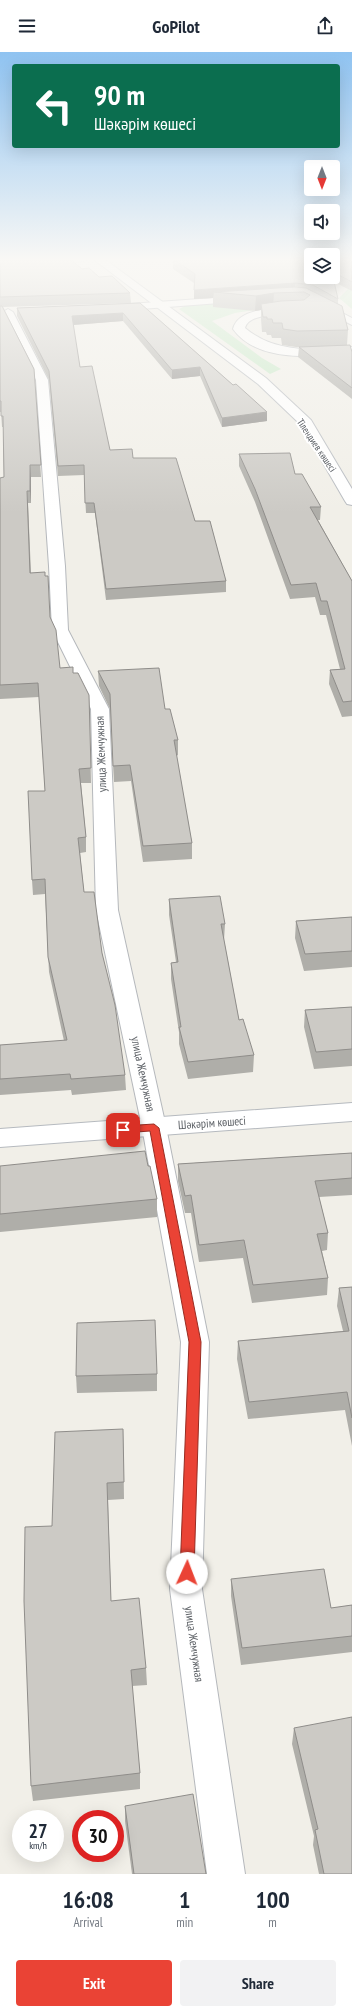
<!DOCTYPE html>
<html lang="en">
<head>
<meta charset="utf-8">
<style>
  body { margin:0; font-family:"PT Sans Narrow",sans-serif; background:#f2f2f3; color:#1f2937; height:100vh; display:flex; flex-direction:column; font-size:15px; white-space:nowrap }
  * { box-sizing:border-box; margin:0 }
  p { font-size:13px; color:#747a83 }
  .icon { flex:none; width:22px; height:22px; fill:none; stroke:currentColor; stroke-width:2; stroke-linecap:round; stroke-linejoin:round }
  .map { position:relative; height:1822px; overflow:hidden }
  .drawer { display:flex; flex-direction:column; background:#fff; flex:1 }
  .drawer>* { flex:none }
  .guide { position:absolute; left:12px; top:12px; width:328px; height:84px; border-radius:4px; box-shadow:0 4px 16px #0002; background:#0b6e4f; color:#fff; overflow:hidden }
  .needle { width:26px; rotate:180deg }
  .buttons { position:absolute; left:304px; top:108px; display:grid; gap:8px }
  .buttons a { display:grid; place-items:center; width:36px; height:36px; border-radius:4px; background:#fff; box-shadow:0 4px 16px #0002; font-size:20px }
  .speed { position:absolute; left:12px; top:1758px; display:flex; gap:8px; font-size:20px; font-weight:700; text-align:center }
  .speed>* { display:grid; place-content:center; width:52px; height:52px; border-radius:50%; background:#fff; box-shadow:0 4px 16px #0002; line-height:1 }
  .speed small { font-size:10px; font-weight:400 }
  .speed .limit { border:6px solid #d22; background:#fff; color:#111 }
  .pin { position:absolute; display:grid; place-items:center; width:34px; height:34px; color:#fff; margin:-17px; border-radius:8px; box-shadow:0 2px 6px #0006 }
  .me { position:absolute; width:44px; margin:-22px; rotate:2deg; stroke-linejoin:round; filter:drop-shadow(0 0 3px #0008) }
  .turn { display:flex; align-items:center; gap:14px; height:84px; padding:0 16px; font-size:18px }
  .turn .icon { width:52px; height:52px; stroke-width:2.5 }
  .turn b { display:block; font-size:28px; line-height:34px }
  .eta { display:flex; justify-content:space-evenly; align-items:center; height:68px; text-align:center }
  .eta b { font-size:24px; font-weight:800; line-height:28px }
  .action { display:flex; gap:8px; margin-top:auto; padding:8px 16px }
  .action a { flex:1; height:46px; border-radius:4px; background:#ea4335; color:#fff; font-size:16px; font-weight:800; line-height:46px; text-align:center }
  .action a+a { background:#f2f2f3; color:#1f2937 }
  header { display:flex; justify-content:space-between; align-items:center; height:52px; padding:0 16px; background:#fff; font-size:18px; font-weight:800 }
  .map>svg:first-child { display:block }
</style>
</head>
<body>
<header><svg class="icon" aria-label="menu" viewBox="0 0 24 24"><path d="M4 6h16M4 12h16M4 18h16"/></svg>GoPilot<svg class="icon" aria-label="share" viewBox="0 0 24 24"><path d="M12 15V3M7 8l5-5 5 5M5 13v7h14v-7"/></svg></header>
<div class="map">
<svg width="352" height="1822" viewBox="0 0 352 1822">
  <rect width="100%" height="100%" fill="#f1efe8"/>
  <g fill="#c5e8c5">
    <path d="M352,217V257L339,246L348,237L333,225Z"/>
    <path d="M288,248L268,256L235,261L212,269L262,306L281,317L270,322L179,257L187,253Z"/>
  </g>
  <g fill="none" stroke-linecap="round" stroke-linejoin="round">
    <g stroke="#b5b8bc" stroke-width="2">
      <g id="street">
        <path d="M43,206H89L84,209L0,215V209Z"/>
        <path d="M242,244L247,247L246,249L115,259L110,256L115,253Z"/>
        <path d="M319,249L352,266V273L315,254L314,252L315,250Z"/>
        <path d="M291,256L295,257L296,259L295,261C283,264 249,260 245,276C276,302 314,298 352,295V301C316,305 257,311 233,277C238,256 274,256 291,256Z"/>
        <path d="M8,257L13,260L48,328L65,514L68,578L109,657L118,858L166,1075L209,1290L202,1537L245,1822H207L170,1537L181,1290L142,1075L96,858L91,657L52,578L49,514L36,328L3,260Z"/>
      </g>
    </g>
    <g stroke="#b6babf" stroke-width="2">
      <g id="secondary">
        <path d="M92,206H103L266,326L311,368L352,437V453L347,452L345,449L301,373L258,332Z"/>
        <path d="M352,1051V1069L0,1095V1077Z"/>
      </g>
    </g>
    <use href="#street" fill="#fff" fill-rule="evenodd"/>
    <use href="#secondary" fill="#fff" fill-rule="evenodd"/>
  </g>
  <g fill="#afaea9">
    <path d="M0,206H69L82,217L130,241L131,251L3,255L34,317L41,425H31V451H28L31,521L50,565L60,616L73,621L89,643L91,731H81L86,785V800L80,801L84,840L102,901L125,1023L126,1038L72,1043L71,1038L0,1043V993L64,989L49,920L45,842L33,843L32,828L45,739L39,645L0,647V426L4,425L3,375H2L1,360H0Z"/>
    <path d="M333,206H352V239L334,230L338,247V252L348,278L347,293L352,300V347L298,305L299,295H308H296L282,293L281,286H272L271,283H267L266,280H262L261,267V258L255,259L213,255V246L194,247V231L173,217V207L311,225H333Z"/>
    <path d="M140,251L233,333L267,360V369L222,375L200,324L172,327L123,269L73,273L80,315L110,398L133,406L195,469L226,529V540L106,548L95,461H86L84,423L58,424L49,328L17,264V256Z"/>
    <path d="M239,402L295,422L321,455L320,468H318L352,529V664L342,665L329,632L330,618L340,617L326,563H320L315,545L290,547L255,450L239,414Z"/>
    <path d="M98,619L165,657L178,688V703L176,704L192,791V807L143,810L131,729L114,730L110,657L99,634Z"/>
    <path d="M169,847L225,872L224,888L239,968L254,1003L253,1020L188,1027L179,992V980L171,927V911L176,910L169,863Z"/>
    <path d="M352,865V915L304,919L295,886L296,869Z"/>
    <path d="M352,955V1014L314,1017L304,975L305,958Z"/>
    <path d="M352,1101V1143L319,1145L328,1181L327,1198L322,1199L328,1226L327,1243L252,1251L243,1206L199,1210L191,1161H185L178,1129V1112Z"/>
    <path d="M0,1114H148L157,1147V1165L0,1180Z"/>
    <path d="M352,1235V1394L345,1358L248,1367L237,1307L238,1289L343,1279L337,1254L339,1236Z"/>
    <path d="M157,1322V1339L77,1341L76,1324Z"/>
    <path d="M123,1377L124,1447L108,1448L111,1549L146,1616L147,1633L132,1634L140,1721V1737L33,1749L31,1734L52,1474Z"/>
    <path d="M231,1527L331,1556L352,1553V1600L241,1613L231,1544Z"/>
    <path d="M294,1676L352,1822H319L313,1793L314,1784L292,1692Z"/>
    <path d="M125,1754L206,1822H132L125,1769Z"/>
  </g>
  <g fill="#8f8d8a">
    <path d="M295,231L294,240L274,241L273,256L261,252V258L255,259L256,244L214,240L213,246L194,247V238Z"/>
    <path d="M123,261V269L72,273V264Z"/>
    <path d="M200,315V324L172,327V318Z"/>
    <path d="M267,360V369L222,375V366Z"/>
    <path d="M30,413L31,425V451L30,439Z"/>
  </g>
  <g fill="#cccac5" stroke="#8f8d8a">
    <path d="M0,206H69L82,217L89,216L99,225L112,224L130,241L0,245Z"/>
    <path d="M186,206H311V225H333L338,247L313,233L295,231L194,238L195,222L173,207Z"/>
    <path d="M333,206H352V230L333,220Z"/>
    <path d="M295,235L306,236L342,254L348,278L297,279L283,277L282,271H273L272,267H267V265H263L261,252L281,249L304,248L310,243L304,240L274,241L256,244L214,240Z"/>
    <path d="M140,251L233,333L236,332L267,360L222,366L200,315L172,318L123,261L72,264L80,315L92,314L110,398L132,397L133,406H176L195,469H210L226,529L106,537L94,451H85L84,413L58,414L49,319L17,256Z"/>
    <path d="M0,254H2L34,317L41,413H30V439H27L30,521L45,520V524H48L50,565L56,578L60,616L73,615V621H78L89,643L91,716L79,717L86,785L78,786L84,840H94L102,901L115,953L125,1023L71,1027L70,1022L0,1027V993L67,988L48,905L45,827L32,828L28,739H45L38,631L0,633V426L4,425L3,364H1V349H0Z"/>
    <path d="M350,293L352,300V336L299,295Z"/>
    <path d="M290,401L295,422H302L321,455H310L352,529V649L343,650L330,618L345,617L327,549H321L316,531L291,533L255,437L239,402Z"/>
    <path d="M159,616L165,657H170L178,688H174L192,791L143,794L130,713L113,714L110,642L98,619Z"/>
    <path d="M220,844L225,872H221L239,968L243,967L254,1003L188,1010L179,975H181L171,911L178,910L169,847Z"/>
    <path d="M352,865V899L305,902L296,869Z"/>
    <path d="M352,955V997L316,1000L305,958Z"/>
    <path d="M145,1099L148,1114H150L157,1147L0,1162V1114Z"/>
    <path d="M352,1101V1126L315,1129L328,1181L317,1182L328,1226L253,1233L244,1188L199,1193L191,1143L185,1144L178,1112Z"/>
    <path d="M352,1235V1366L347,1340L249,1350L238,1289L349,1279L339,1236Z"/>
    <path d="M155,1268L157,1322L76,1324L77,1271Z"/>
    <path d="M123,1377L124,1430L107,1431L111,1549L139,1546L146,1616L131,1618L140,1721L31,1734L24,1549L25,1475L52,1474L55,1380Z"/>
    <path d="M324,1517L331,1556L352,1553V1584L242,1596L231,1527Z"/>
    <path d="M352,1665V1822H324L315,1778L318,1777L294,1676Z"/>
    <path d="M193,1742L206,1822H134L125,1754Z"/>
  </g>
  <linearGradient id="sky" x2="0" y2="1"><stop stop-color="#8fc3f1"/><stop offset="0.45" stop-color="#f9f8f5"/><stop offset="1" stop-color="#f9f8f5" stop-opacity="0"/></linearGradient>
  <rect width="352" height="461" fill="url(#sky)"/>
  <path fill="#ea4335" stroke="#982c22" d="M154,1072L159,1076L201,1290L194,1521L192,1525L187,1527L182,1525L180,1521L189,1290L150,1079L123,1081L118,1078L123,1074Z"/>
  <g text-anchor="middle" stroke-width="4" stroke-linejoin="round" paint-order="stroke">
    <g font-size="10" fill="#5f6368" stroke="#fff">
      <text transform="translate(317 393) rotate(56)" y="4">Тілендиев көшесі</text>
    </g>
    <g font-size="12" fill="#5f6368" stroke="#fff">
      <text transform="translate(101 702) rotate(-92)" y="4">улица Жемчужная</text>
      <text transform="translate(143 1022) rotate(78)" y="4">улица Жемчужная</text>
      <text transform="translate(212 1071) rotate(-4)" y="4">Шәкәрім көшесі</text>
      <text transform="translate(194 1592) rotate(82)" y="4">улица Жемчужная</text>
    </g>
  </g>
</svg>
<div class="buttons">
<a><svg class="needle" viewBox="-14 -14 28 28"><path d="M0-13l5 13h-10z" fill="#e53935"/><path d="M0 13l5-13h-10z" fill="#747a83"/></svg></a>
<a><svg class="icon" aria-label="sound" viewBox="0 0 24 24"><path d="M4 9h4l5-4v14l-5-4H4zM17 9q2 3 0 6"/></svg></a>
<a><svg class="icon" aria-label="layers" viewBox="0 0 24 24"><path d="M12 4l9 5-9 5-9-5zM3 14l9 5 9-5"/></svg></a>
</div>
<div class="speed"><div>27<small>km/h</small></div><div class="limit">30</div></div>
<div class="pin" style="left:123px;top:1078px;background:#d93025"><svg class="icon" aria-label="arrive" viewBox="0 0 24 24"><path d="M6 21V4h12l-3 4 3 4H6"/></svg></div>
<svg class="me" style="left:187px;top:1521px" viewBox="-20 -20 40 40"><circle r="19" fill="#fff"/><path d="M0-13L10 11 0 6-10 11z" fill="#ea4335"/></svg>
<div class="guide">
<div class="turn"><svg class="icon" aria-label="left" viewBox="0 0 24 24"><path d="M17 20v-9H6M10 6l-5 5 5 5"/></svg><div><b>90 m</b>Шәкәрім көшесі</div></div>
</div>
</div>
<section class="drawer">
<div class="eta">
<div><b>16:08</b><p>Arrival</p></div>
<div><b>1</b><p>min</p></div>
<div><b>100</b><p>m</p></div>
</div>
<div class="action"><a>Exit</a><a>Share</a></div>
</section>
</body>
</html>
